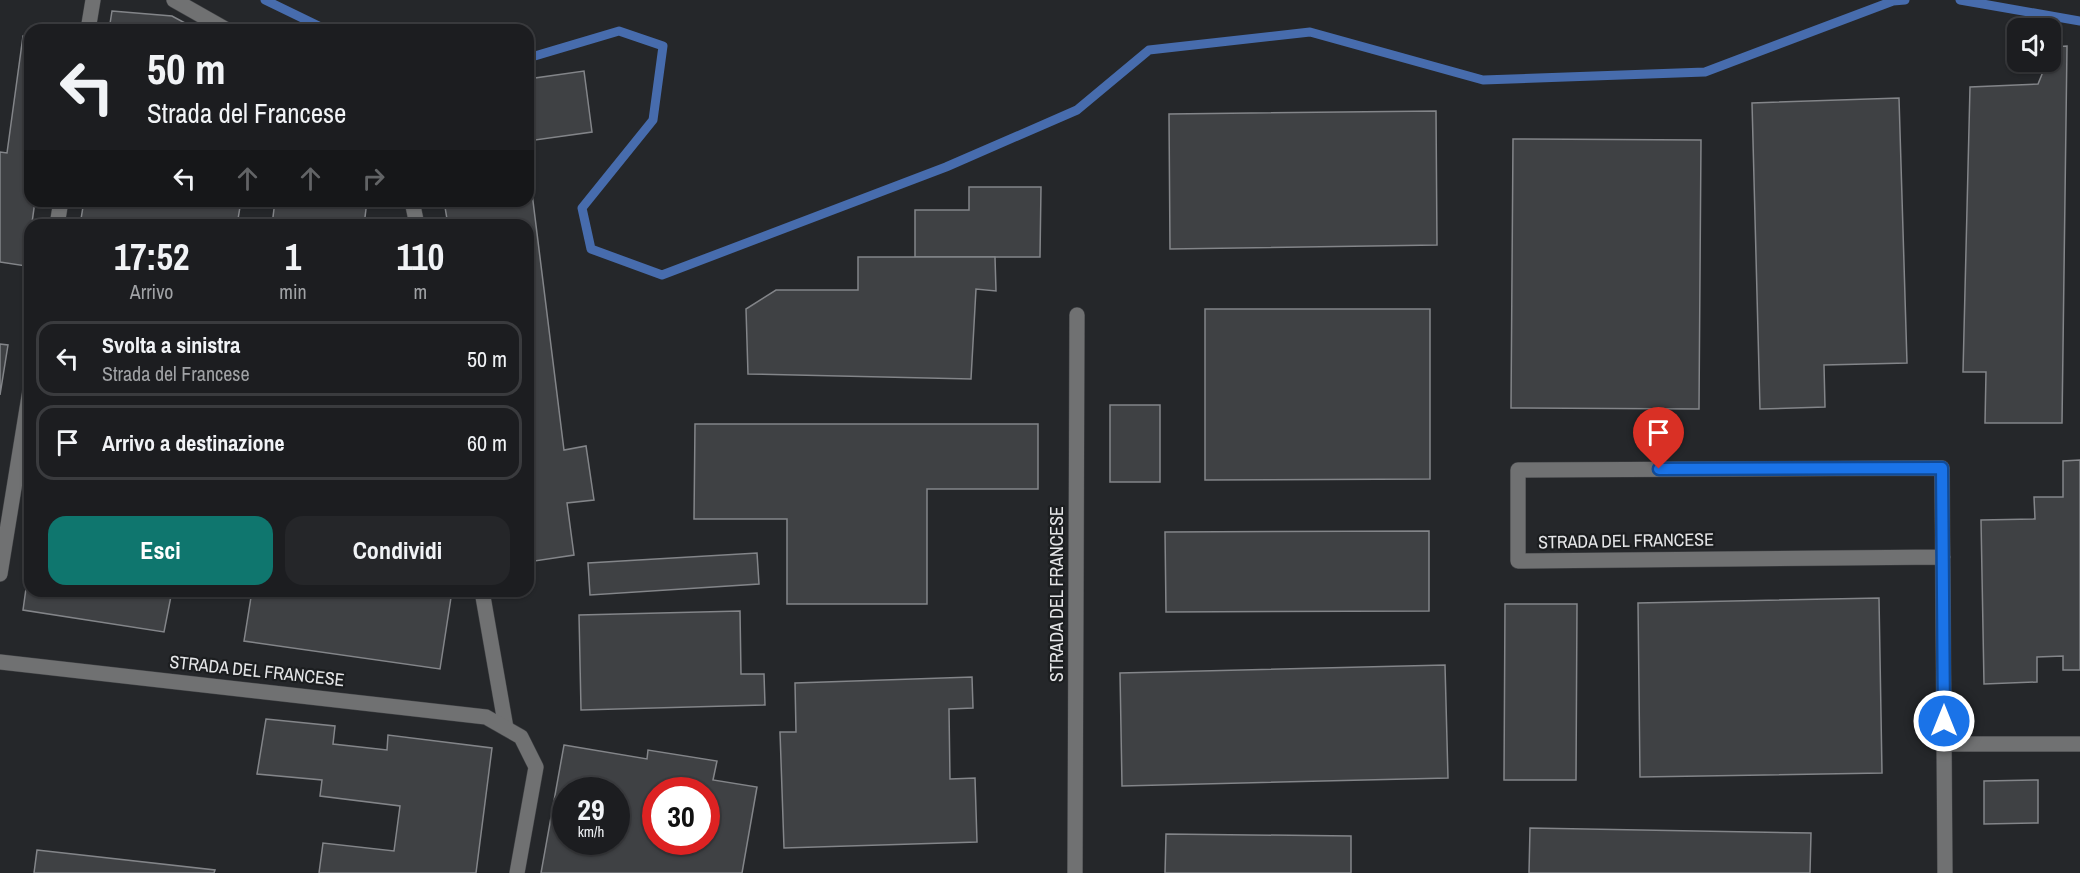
<!DOCTYPE html>
<html lang="it">
<head>
<meta charset="utf-8">
<style>
  body { margin:0; font-family:"Archivo Narrow",sans-serif; background:#252629; color:#f1f3f6; height:100vh; display:flex; flex-direction:column; font-size:22px; white-space:nowrap }
  * { box-sizing:border-box; margin:0 }
  p { font-size:20px; color:#a0a2a5 }
  .icon { flex:none; width:33px; height:33px; fill:none; stroke:currentColor; stroke-width:2; stroke-linecap:round; stroke-linejoin:round }
  .map { position:relative; flex:1; overflow:hidden }
  .sheet { position:absolute; left:24px; top:219px; width:510px; height:378px; display:flex; flex-direction:column; background:#1c1d20; border-radius:18px; box-shadow:0 2px 4px #0004,0 0 0 2px #3a3b3e }
  .sheet>* { flex:none }
  .banner { position:absolute; left:24px; top:24px; width:510px; height:183px; border-radius:18px; box-shadow:0 2px 4px #0004,0 0 0 2px #3a3b3e; background:#1c1d20; color:#f1f3f6; overflow:hidden }
  .fabs { position:absolute; left:2007px; top:18px; display:grid; gap:12px }
  .fabs a { display:grid; place-items:center; width:54px; height:54px; border-radius:12px; background:#1c1d20; box-shadow:0 2px 4px #0004,0 0 0 2px #3a3b3e; font-size:30px }
  .speed { position:absolute; left:552px; top:777px; display:flex; gap:12px; font-size:30px; font-weight:700; text-align:center }
  .speed>* { display:grid; place-content:center; width:78px; height:78px; border-radius:50%; background:#1c1d20; box-shadow:0 2px 4px #0004,0 0 0 2px #3a3b3e; line-height:1 }
  .speed small { font-size:15px; font-weight:400 }
  .speed .limit { border:9px solid #d22; background:#fff; color:#111 }
  .pin { position:absolute; display:grid; place-items:center; width:51px; height:51px; color:#fff; margin:-62px -26px; border-radius:50% 50% 50% 0; rotate:-45deg; box-shadow:0 0 6px #0007 }
  .pin .icon { rotate:45deg }
  .me { position:absolute; width:66px; margin:-33px; rotate:0deg; stroke-linejoin:round; filter:drop-shadow(0 0 4px #0008) }
  .turn { display:flex; align-items:center; gap:21px; height:126px; padding:0 24px; font-size:27px }
  .turn .icon { width:78px; height:78px; stroke-width:2.5 }
  .turn b { display:block; font-size:42px; line-height:51px }
  .lanes { display:flex; align-items:center; height:57px; padding:0 24px; background:#0003; justify-content:center; gap:30px; direction:ltr }
  .lanes .off { opacity:.35 }
  .eta { display:flex; justify-content:space-evenly; align-items:center; height:102px; text-align:center }
  .eta b { font-size:36px; font-weight:700; line-height:42px }
  .primary-button { display:flex; gap:12px; margin-top:auto; padding:12px 24px }
  .primary-button a { flex:1; height:69px; border-radius:18px; background:#0f766e; color:#fff; font-size:24px; font-weight:700; line-height:69px; text-align:center }
  .primary-button a+a { background:#252629; color:#f1f3f6 }
  ul { padding:0; list-style:none }
  li { display:flex; align-items:center; gap:18px; height:75px; margin:0 12px 9px; padding:0 12px; border:3px solid #3a3b3e; border-radius:18px }
  li div { flex:1 }
  li b { display:block; font-size:22px }
  li em { font-style:normal }
  .map>svg:first-child { display:block }
</style>
</head>
<body>
<div class="map">
<svg width="2080" height="873" viewBox="0 0 2080 873">
  <rect width="100%" height="100%" fill="#25272a"/>
  <g fill="none" stroke-linecap="round" stroke-linejoin="round">
    <g stroke="#476cad" stroke-width="9">
      <path d="M265,0L327,30"/>
      <path d="M1960,0L2080,21"/>
      <path d="M528,58L619,31L663,46L653,120L582,208L591,249L662,275L946,167L1077,110L1149,50L1310,32L1483,80L1705,72L1893,1L1905,0"/>
    </g>
  </g>
  <g fill="#3f4144" stroke="#838589" stroke-width="1.5" fill-rule="evenodd">
    <path d="M112,11L172,16L198,30H109Z"/>
    <path d="M23,36L30,37V201H35L26,266L0,262V152L7,153Z"/>
    <path d="M2067,46L2062,423H1985L1986,372H1963L1970,87L2038,84L2047,62H2050L2052,47Z"/>
    <path d="M584,71L592,132L528,141V79Z"/>
    <path d="M1899,98L1907,363L1824,365L1825,407L1760,409L1752,103Z"/>
    <path d="M1436,111L1437,245L1170,249L1169,114Z"/>
    <path d="M1513,139L1701,140L1699,409L1511,408Z"/>
    <path d="M528,161L564,450L586,446L594,500L567,503L574,555L528,562V225H448L444,201H528Z"/>
    <path d="M969,187H1041L1040,257H915V210H969Z"/>
    <path d="M84,201H241L237,225H80Z"/>
    <path d="M275,201H367L364,225H272Z"/>
    <path d="M858,257H995L996,291L976,289L971,379L748,374L746,309L776,290H858Z"/>
    <path d="M1205,309H1430V479L1205,480Z"/>
    <path d="M0,344L8,345L0,395Z"/>
    <rect x="1110" y="405" width="50" height="77"/>
    <path d="M695,424H1038V489H927V604H787V519H694Z"/>
    <path d="M2080,460V670H2063V656L2037,657V682L1984,684L1981,520L2035,519L2034,497H2063V461Z"/>
    <path d="M1429,531V611L1166,612L1165,532Z"/>
    <path d="M757,553L759,584L590,595L588,563Z"/>
    <path d="M30,560V591H172L164,632L23,610Z"/>
    <path d="M252,591H452L440,669L244,641Z"/>
    <path d="M1879,598L1882,773L1640,777L1638,603Z"/>
    <path d="M1505,604H1577L1576,780H1504Z"/>
    <path d="M740,611L741,674H764L765,705L581,710L579,615Z"/>
    <path d="M1445,665L1448,778L1122,786L1120,673Z"/>
    <path d="M972,677L973,708L949,709L950,779L975,778L977,842L784,848L780,732H796L795,683Z"/>
    <path d="M266,719L335,726L333,744L387,750L388,735L492,748L476,873H319L323,843L394,851L400,806L320,796L322,780L257,774Z"/>
    <path d="M564,745L647,759L648,750L717,761L713,780L757,787L742,873H541ZM566,790H616V842H566ZM656,790H706V842H656Z"/>
    <path d="M2038,780V823L1984,824V781Z"/>
    <path d="M1530,828L1811,833L1810,873H1529Z"/>
    <path d="M1166,834L1351,836V873H1165Z"/>
    <path d="M37,850L215,870L214,873H34Z"/>
  </g>
  <g fill="none" stroke-linecap="round" stroke-linejoin="round">
    <g stroke="#404245" stroke-width="16">
      <g id="minor">
        <path d="M174,0L227,30"/>
        <path d="M88,30L93,0"/>
        <path d="M412,201L417,225"/>
        <path d="M57,225L61,201"/>
        <path d="M1943,557L1518,561V470L1942,468L1945,873"/>
        <path d="M0,574L30,390"/>
        <path d="M482,591L506,728"/>
        <path d="M0,662L486,717L521,737L536,767L517,873"/>
        <path d="M1944,744H2080"/>
        <path d="M1075,873L1077,315"/>
      </g>
    </g>
    <use href="#minor" stroke="#707172" stroke-width="15"/>
  </g>
  <g fill="none" stroke-linecap="round" stroke-linejoin="round">
    <g stroke="#114b97" stroke-width="15">
      <path id="route" d="M1659,469L1942,468L1944,721"/>
    </g>
    <use href="#route" stroke="#1a73e8" stroke-width="10"/>
  </g>
  <g text-anchor="middle" stroke-width="4.5" stroke-linejoin="round" paint-order="stroke">
    <g font-size="18" fill="#e5e6e8" stroke="#1c1e20">
      <text transform="translate(1626 541) rotate(-1)" y="6">STRADA DEL FRANCESE</text>
      <text transform="translate(1057 594) rotate(-90)" y="6">STRADA DEL FRANCESE</text>
      <text transform="translate(257 671) rotate(6)" y="6">STRADA DEL FRANCESE</text>
    </g>
  </g>
</svg>
<div class="fabs">
<a><svg class="icon" aria-label="sound" viewBox="0 0 24 24"><path d="M4 9h4l5-4v14l-5-4H4zM17 9q2 3 0 6"/></svg></a>
</div>
<div class="speed"><div>29<small>km/h</small></div><div class="limit">30</div></div>
<div class="pin" style="left:1659px;top:469px;background:#d93025"><svg class="icon" aria-label="arrive" viewBox="0 0 24 24"><path d="M6 21V4h12l-3 4 3 4H6"/></svg></div>
<svg class="me" style="left:1944px;top:721px" viewBox="-20 -20 40 40"><circle r="17" fill="#1a73e8" stroke="#fff" stroke-width="3"/><path d="M0-11L8 9 0 5-8 9z" fill="#fff"/></svg>
<div class="banner">
<div class="turn"><svg class="icon" aria-label="left" viewBox="0 0 24 24"><path d="M17 20v-9H6M10 6l-5 5 5 5"/></svg><div><b>50 m</b>Strada del Francese</div></div>
<div class="lanes"><svg class="icon" aria-label="left" viewBox="0 0 24 24"><path d="M17 20v-9H6M10 6l-5 5 5 5"/></svg><svg class="icon off" aria-label="ahead" viewBox="0 0 24 24"><path d="M12 20V5M6 11l6-6 6 6"/></svg><svg class="icon off" aria-label="ahead" viewBox="0 0 24 24"><path d="M12 20V5M6 11l6-6 6 6"/></svg><svg class="icon off" aria-label="right" viewBox="0 0 24 24"><path d="M7 20v-9h11M14 6l5 5-5 5"/></svg></div>
</div>
<section class="sheet">
<div class="eta">
<div><b>17:52</b><p>Arrivo</p></div>
<div><b>1</b><p>min</p></div>
<div><b>110</b><p>m</p></div>
</div>
<ul>
<li><svg class="icon" aria-label="left" viewBox="0 0 24 24"><path d="M17 20v-9H6M10 6l-5 5 5 5"/></svg><div><b>Svolta a sinistra</b><p>Strada del Francese</p></div><em>50 m</em></li>
<li><svg class="icon" aria-label="arrive" viewBox="0 0 24 24"><path d="M6 21V4h12l-3 4 3 4H6"/></svg><div><b>Arrivo a destinazione</b></div><em>60 m</em></li>
</ul>
<div class="primary-button"><a>Esci</a><a>Condividi</a></div>
</section>
</div>
</body>
</html>
